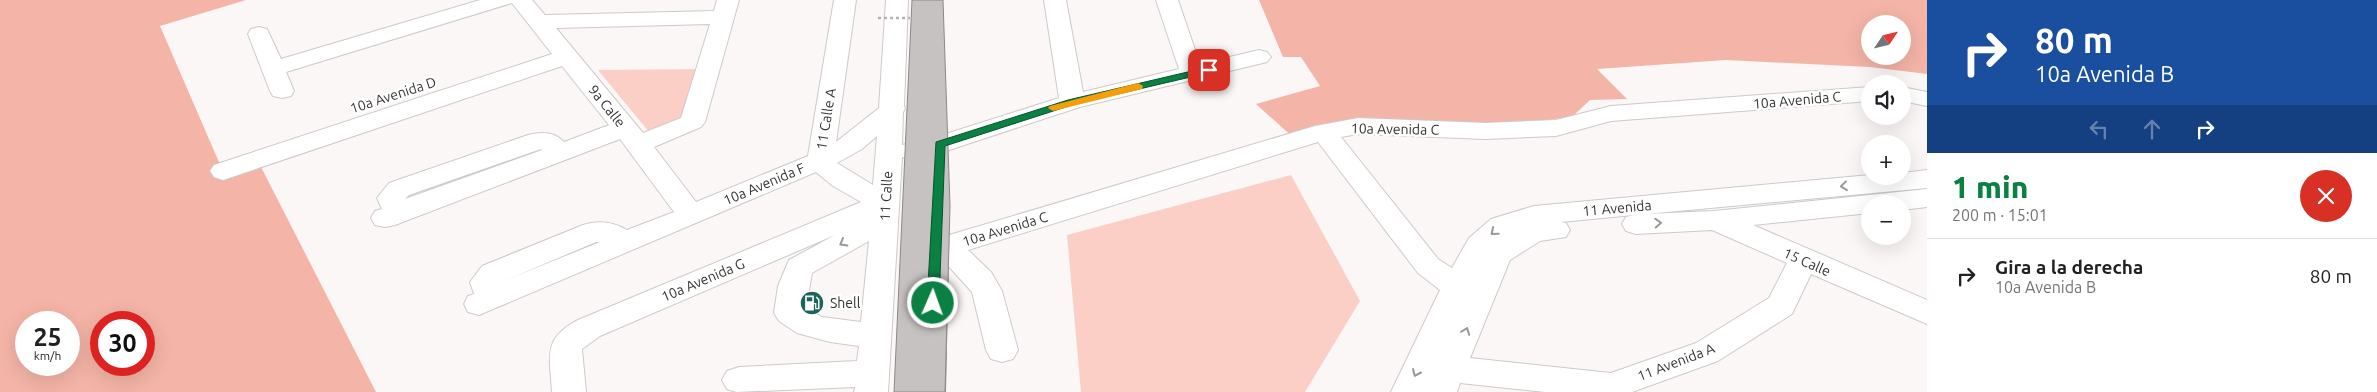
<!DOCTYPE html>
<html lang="es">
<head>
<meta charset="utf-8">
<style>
  body { margin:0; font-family:Ubuntu,sans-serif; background:#f2f2f2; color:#202124; height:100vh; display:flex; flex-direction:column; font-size:19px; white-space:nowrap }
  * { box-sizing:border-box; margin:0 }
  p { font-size:16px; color:#757577 }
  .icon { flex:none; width:28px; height:28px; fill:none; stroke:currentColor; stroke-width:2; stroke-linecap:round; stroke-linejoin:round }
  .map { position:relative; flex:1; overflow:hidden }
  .sheet { display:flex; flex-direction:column; background:#fff; width:450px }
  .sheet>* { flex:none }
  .hud { background:#1a4fa0; color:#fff; overflow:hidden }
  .needle { width:32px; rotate:55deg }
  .fabs { position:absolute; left:1861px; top:15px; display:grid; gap:10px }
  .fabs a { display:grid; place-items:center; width:50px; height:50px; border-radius:50%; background:#fff; box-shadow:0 5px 20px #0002; font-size:25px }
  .speed { position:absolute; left:15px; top:311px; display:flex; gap:10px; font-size:25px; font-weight:700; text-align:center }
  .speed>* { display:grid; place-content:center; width:65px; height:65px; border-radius:50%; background:#fff; box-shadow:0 5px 20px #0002; line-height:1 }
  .speed small { font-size:12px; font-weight:400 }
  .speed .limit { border:8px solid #d22; background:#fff; color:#111 }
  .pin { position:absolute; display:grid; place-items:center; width:42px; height:42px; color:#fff; margin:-21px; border-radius:10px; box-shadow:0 2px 8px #0006 }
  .me { position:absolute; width:55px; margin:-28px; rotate:2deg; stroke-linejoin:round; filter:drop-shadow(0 0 4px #0008) }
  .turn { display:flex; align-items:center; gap:18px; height:105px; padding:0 25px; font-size:22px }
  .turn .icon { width:65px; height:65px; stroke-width:2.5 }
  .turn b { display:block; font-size:35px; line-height:42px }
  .lanes { display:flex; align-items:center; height:48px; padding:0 25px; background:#0003; justify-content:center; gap:25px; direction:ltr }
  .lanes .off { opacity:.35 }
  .round { display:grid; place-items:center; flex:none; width:52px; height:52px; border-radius:26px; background:#f2f2f2 }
  .summary { display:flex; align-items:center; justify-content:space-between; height:85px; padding:0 25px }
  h1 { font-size:30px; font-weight:800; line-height:38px; color:#0b8043 }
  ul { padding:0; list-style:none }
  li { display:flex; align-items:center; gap:15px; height:75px; padding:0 25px; border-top:1px solid #e0e0e0 }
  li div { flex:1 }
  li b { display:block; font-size:19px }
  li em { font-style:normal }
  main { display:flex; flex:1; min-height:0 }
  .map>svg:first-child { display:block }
</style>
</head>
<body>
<main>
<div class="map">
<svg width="1927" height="392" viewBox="0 0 1927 392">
  <rect width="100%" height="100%" fill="#fbf7f6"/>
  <g fill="#fbcfc5">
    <path d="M702,69L687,118L649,132L598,70Z"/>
    <path d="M1291,175L1360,301L1305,392H1081L1067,235Z"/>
  </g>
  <g fill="#f4b4a7" fill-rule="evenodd">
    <path d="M0,0H246L160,26L225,176L260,165L376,392H0ZM26,322H69V365H26ZM101,322H144V365H101Z"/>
    <path d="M1259,0H1927V74L1870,67L1726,60L1597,69L1627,99L1590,100L1573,116L1486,130L1334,127L1296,140L1256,104L1320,86L1301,57H1283ZM1870,24H1902V56H1870Z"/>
  </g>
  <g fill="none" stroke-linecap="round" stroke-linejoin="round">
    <g stroke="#cdcac9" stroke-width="2">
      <g id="minor">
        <path d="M480,0H532L545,15L714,11L717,0H739L705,122L701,127L654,147L696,202L808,156L834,0H856L836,142L879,108L886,0H908L904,106L905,109L903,112L902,145L933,138L1059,98L1044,0H1066L1083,92L1179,69L1156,0H1178L1200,64L1259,50L1267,52L1271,57L1267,62L1080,107L949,150L911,159L902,157L888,392H854L855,387L736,392L727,389L722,380L727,371L739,367L857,361L859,346L830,342L797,333L779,321L774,313L778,286L789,260L835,235L600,336L582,349L586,392H552C550,356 542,339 578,320L861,202L833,186L816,172L479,315L468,312L464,304L468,296L474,294L470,282L482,266L583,225C599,220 613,222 627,230L674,212L620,139L395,225L385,227L375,225L371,218L375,211L382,209L377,198L389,183L528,135C540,132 554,131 564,142L609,125L562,66L232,177L223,180L214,177L210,171L214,165L552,54L512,3L286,72L294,91L291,96L282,98L273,96L270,91L248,34L251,29L259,27L267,29L281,59ZM710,24L681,118L643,133L556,28ZM877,136L873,185L837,163L862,149ZM541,149L542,150L405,199L409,195ZM869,241L861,322L822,317L806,308L812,273ZM596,242H600L506,280Z"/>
        <path d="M1870,87V101L1611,121L1556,136L1486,139L1358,134L1341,137L1438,259L1452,268L1469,238L1491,219L1534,206L1870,175L1902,176V173L1927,170V188L1646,214L1714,211L1927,189V207L1902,210V204H1870V213L1753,225L1927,300V324L1811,274L1792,314L1718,361L1632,392H1545L1460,383L1457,392H1391L1440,290L1418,273L1318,142L968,250L991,272L1002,291L1018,350L1013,359L1002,362L991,359L986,350L972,292L941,258L935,260L925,257L920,250L925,243L936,239L1315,126L1358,118L1486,123L1556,120L1611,106ZM1634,215L1626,217L1622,224L1626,231L1636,234L1712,230L1787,263L1769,298L1696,343L1611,373L1470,358L1510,260L1540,241L1566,237L1570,230L1566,223L1561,222Z"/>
        <path d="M1902,87L1927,92V106L1902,101Z"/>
      </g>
    </g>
    <use href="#minor" fill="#fff" fill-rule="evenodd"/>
    <path stroke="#b5b2b1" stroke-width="2.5" stroke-dasharray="3 3" stroke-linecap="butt" d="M878,18H910"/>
  </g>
  <path fill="#8b8887" d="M950,206L946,392H945Z"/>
  <path fill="#c6c2c1" stroke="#8b8887" d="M912,0H943L950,206L945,392H894Z"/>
  <defs><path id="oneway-chevron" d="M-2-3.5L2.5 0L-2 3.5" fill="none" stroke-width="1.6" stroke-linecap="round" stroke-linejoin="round" transform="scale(1.25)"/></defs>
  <g stroke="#9a9998">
    <use href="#oneway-chevron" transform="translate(1844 186) rotate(174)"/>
    <use href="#oneway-chevron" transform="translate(1658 223) rotate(-3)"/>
    <use href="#oneway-chevron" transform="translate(1494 232) rotate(141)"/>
    <use href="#oneway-chevron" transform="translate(843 243) rotate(150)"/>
    <use href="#oneway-chevron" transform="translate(1466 331) rotate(-69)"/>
    <use href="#oneway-chevron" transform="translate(1416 373) rotate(114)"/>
  </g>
  <path fill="#0b8043" stroke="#07532c" d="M1209,67L1214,70L1212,72L1075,104L945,146L939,303L938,306H929L927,303L936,142L1068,100Z"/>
  <path fill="#f59e0b" d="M1138,83L1143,86L1142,89L1053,111L1048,108L1050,106Z"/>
  <defs>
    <g id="fuel-disc" transform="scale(1.25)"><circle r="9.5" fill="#1c655b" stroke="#fff"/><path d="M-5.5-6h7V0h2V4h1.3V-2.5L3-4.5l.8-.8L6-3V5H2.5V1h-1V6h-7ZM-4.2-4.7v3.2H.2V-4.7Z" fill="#fff"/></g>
  </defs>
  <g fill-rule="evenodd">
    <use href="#fuel-disc" x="812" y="303"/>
  </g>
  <g text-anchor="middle" stroke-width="5" stroke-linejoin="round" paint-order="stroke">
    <g font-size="14" fill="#343332" stroke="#fff">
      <text transform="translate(393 95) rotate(-18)" y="5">10a Avenida D</text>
      <text transform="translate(1797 100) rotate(-5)" y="5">10a Avenida C</text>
      <text transform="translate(607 106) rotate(51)" y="5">9a Calle</text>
      <text transform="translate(826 119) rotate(-81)" y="5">11 Calle A</text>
      <text transform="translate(1395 129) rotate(1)" y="5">10a Avenida C</text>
      <text transform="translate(764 184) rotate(-23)" y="5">10a Avenida F</text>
      <text transform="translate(886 196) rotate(-87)" y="5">11 Calle</text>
      <text transform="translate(1617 208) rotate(-5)" y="5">11 Avenida</text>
      <text transform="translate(1005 229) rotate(-17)" y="5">10a Avenida C</text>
      <text transform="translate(1807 262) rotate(24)" y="5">15 Calle</text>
      <text transform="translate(703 280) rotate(-23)" y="5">10a Avenida G</text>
      <text transform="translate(1676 362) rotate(-21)" y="5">11 Avenida A</text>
    </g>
    <g font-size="14" fill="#343332" stroke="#fff" text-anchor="start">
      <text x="830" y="308">Shell</text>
    </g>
  </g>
</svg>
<div class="fabs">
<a><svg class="needle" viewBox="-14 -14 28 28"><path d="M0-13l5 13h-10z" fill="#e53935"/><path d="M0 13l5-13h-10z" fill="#757577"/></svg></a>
<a><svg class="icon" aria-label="sound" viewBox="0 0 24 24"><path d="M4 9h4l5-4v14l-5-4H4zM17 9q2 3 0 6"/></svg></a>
<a>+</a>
<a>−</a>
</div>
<div class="speed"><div>25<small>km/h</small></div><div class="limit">30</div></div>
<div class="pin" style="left:1209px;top:70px;background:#d93025"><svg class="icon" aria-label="arrive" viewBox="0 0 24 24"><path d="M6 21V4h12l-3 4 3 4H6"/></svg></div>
<svg class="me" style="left:933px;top:303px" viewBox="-20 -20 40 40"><circle r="17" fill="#0b8043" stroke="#fff" stroke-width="3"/><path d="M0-11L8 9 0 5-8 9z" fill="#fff"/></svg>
</div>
<section class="sheet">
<div class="hud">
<div class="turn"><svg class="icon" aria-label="right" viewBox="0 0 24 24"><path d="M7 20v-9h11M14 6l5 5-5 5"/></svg><div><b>80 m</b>10a Avenida B</div></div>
<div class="lanes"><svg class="icon off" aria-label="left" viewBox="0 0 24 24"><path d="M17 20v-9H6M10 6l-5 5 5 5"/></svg><svg class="icon off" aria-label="ahead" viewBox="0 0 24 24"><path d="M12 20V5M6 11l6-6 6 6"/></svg><svg class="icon" aria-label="right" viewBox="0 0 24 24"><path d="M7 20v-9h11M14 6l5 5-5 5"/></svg></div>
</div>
<div class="summary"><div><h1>1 min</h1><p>200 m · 15:01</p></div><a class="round" style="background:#d93025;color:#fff"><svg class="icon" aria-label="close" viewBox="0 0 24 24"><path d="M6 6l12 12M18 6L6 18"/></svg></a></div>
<ul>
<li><svg class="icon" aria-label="right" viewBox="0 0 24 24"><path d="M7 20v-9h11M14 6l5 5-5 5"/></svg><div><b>Gira a la derecha</b><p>10a Avenida B</p></div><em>80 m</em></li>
</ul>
</section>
</main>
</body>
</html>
